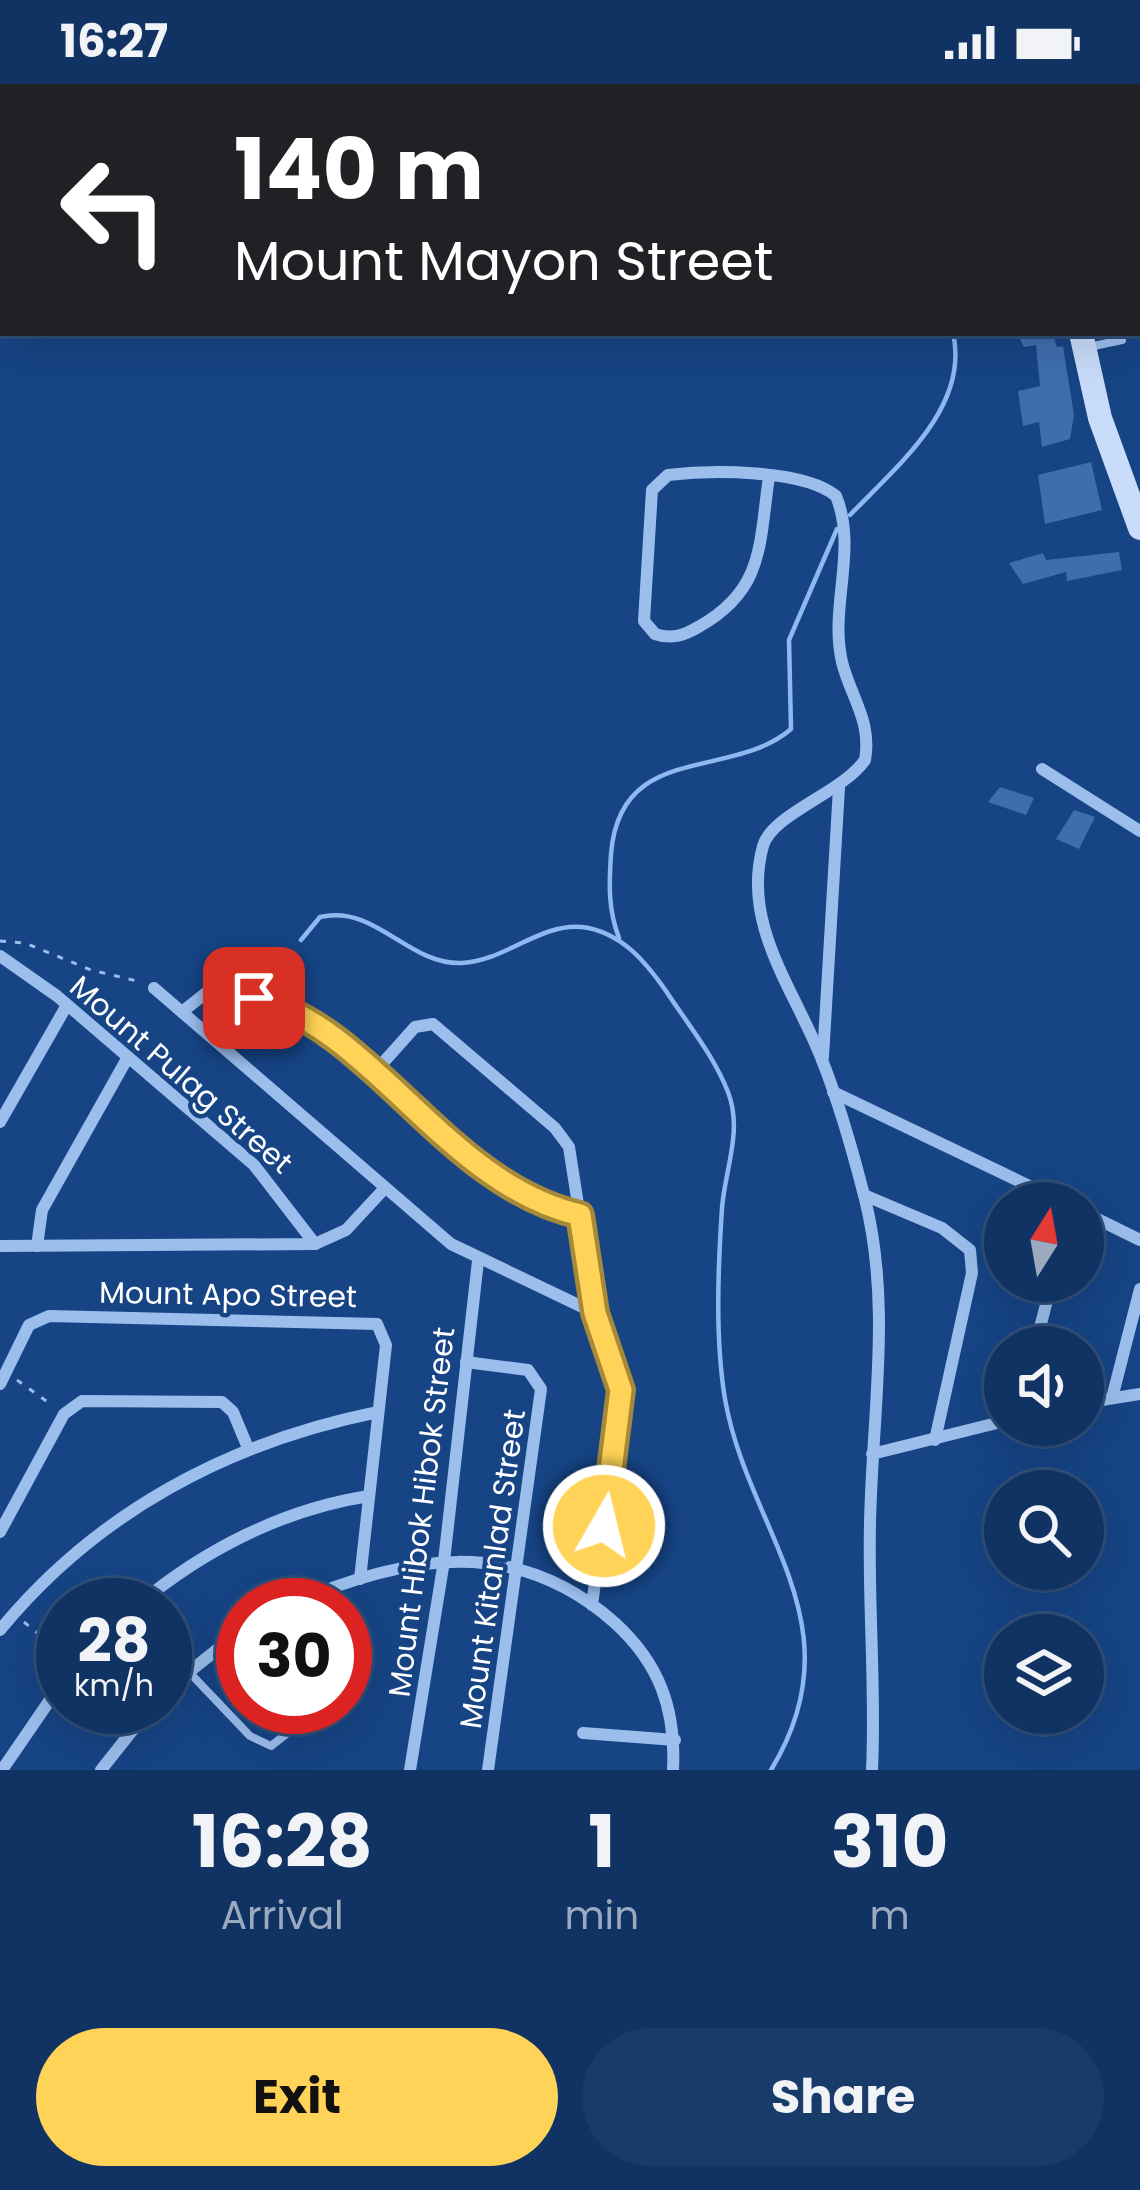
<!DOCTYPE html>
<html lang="en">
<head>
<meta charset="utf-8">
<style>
  body { margin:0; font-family:Poppins,sans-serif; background:#193b6a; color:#f1f3f6; height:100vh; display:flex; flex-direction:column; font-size:45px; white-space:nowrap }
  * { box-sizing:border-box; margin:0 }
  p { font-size:39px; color:#9caabf }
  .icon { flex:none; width:66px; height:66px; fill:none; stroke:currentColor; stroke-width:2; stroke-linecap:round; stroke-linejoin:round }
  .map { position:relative; height:1686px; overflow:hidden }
  .side { display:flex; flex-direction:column; background:#103364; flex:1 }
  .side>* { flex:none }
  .hud { position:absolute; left:0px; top:0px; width:1140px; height:252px; box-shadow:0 12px 48px #0002,0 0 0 3px #304e78; background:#202124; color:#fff; overflow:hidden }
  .needle { width:78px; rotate:11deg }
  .controls { position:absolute; left:984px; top:1098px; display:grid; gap:24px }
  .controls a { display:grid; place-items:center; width:120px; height:120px; border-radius:50%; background:#103364; box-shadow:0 12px 48px #0002,0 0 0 3px #304e78; font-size:60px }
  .speed { position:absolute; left:36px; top:1494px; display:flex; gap:24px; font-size:60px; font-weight:700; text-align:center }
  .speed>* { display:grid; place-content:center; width:156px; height:156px; border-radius:50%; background:#103364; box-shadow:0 12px 48px #0002,0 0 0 3px #304e78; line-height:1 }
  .speed small { font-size:30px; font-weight:400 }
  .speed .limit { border:18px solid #d22; background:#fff; color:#111 }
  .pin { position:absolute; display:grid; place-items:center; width:102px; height:102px; color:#fff; margin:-51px; border-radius:24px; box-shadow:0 6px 18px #0006 }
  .me { position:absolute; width:132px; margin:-66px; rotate:8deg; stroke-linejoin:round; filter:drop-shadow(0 0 9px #0008) }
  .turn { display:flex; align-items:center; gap:42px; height:252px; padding:0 36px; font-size:54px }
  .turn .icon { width:156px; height:156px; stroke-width:2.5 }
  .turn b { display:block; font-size:84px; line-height:102px }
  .eta { display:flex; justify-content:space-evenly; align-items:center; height:204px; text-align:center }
  .eta b { font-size:72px; font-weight:700; line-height:84px }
  .primary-button { display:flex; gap:24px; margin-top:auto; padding:24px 36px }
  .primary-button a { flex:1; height:138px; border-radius:72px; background:#ffd357; color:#111; font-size:48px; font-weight:700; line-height:138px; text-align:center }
  .primary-button a+a { background:#193b6a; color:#f1f3f6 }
  .status { display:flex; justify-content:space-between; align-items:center; height:84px; padding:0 60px; background:#103364; direction:ltr }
  .status svg { height:33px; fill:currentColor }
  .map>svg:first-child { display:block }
</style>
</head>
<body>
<div class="status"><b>16:27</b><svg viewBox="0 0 49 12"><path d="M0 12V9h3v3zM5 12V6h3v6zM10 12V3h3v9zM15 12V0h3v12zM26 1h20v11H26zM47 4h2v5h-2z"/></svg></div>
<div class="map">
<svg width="1140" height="1686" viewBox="0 0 1140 1686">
  <rect width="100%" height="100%" fill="#164485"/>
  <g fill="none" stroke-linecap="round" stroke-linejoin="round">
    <g stroke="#8db9f0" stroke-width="4.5">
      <path d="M781,0L782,3"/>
      <path d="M850,431C897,382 970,323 953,249"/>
      <path d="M619,854C608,825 609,801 611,770C620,657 731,697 791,645L789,556L837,445"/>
      <path d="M301,856L320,833C376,820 407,881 462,879C505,877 540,839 582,843C621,848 645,877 666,907C687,939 714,972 728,1008C743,1047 725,1085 722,1124C718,1184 715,1255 725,1315C748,1448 860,1540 771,1686"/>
    </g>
  </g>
  <g fill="#3f6eaf">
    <path d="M1017,249H1052L1057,263L1063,262L1074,331L1070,355L1042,363L1039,338L1023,342L1018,307L1040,302L1036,261L1024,263Z"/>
    <path d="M1091,378L1102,426L1045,440L1038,391Z"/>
    <path d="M1119,468L1122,486L1067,497L1066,488L1023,500L1009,479L1043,469L1046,476Z"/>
    <path d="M1000,703L1034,714L1026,731L988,718Z"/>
    <path d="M1074,726L1095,733L1079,765L1056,755Z"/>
  </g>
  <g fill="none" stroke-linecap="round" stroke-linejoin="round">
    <g stroke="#9bbeed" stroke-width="3" stroke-dasharray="6 9" stroke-linecap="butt">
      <path d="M0,857L25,859L91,886L141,898"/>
      <path d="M17,1296L53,1322"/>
      <path d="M24,1538L63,1570"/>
    </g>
    <g stroke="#9bbeed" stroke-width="8">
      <path d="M997,3L998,0"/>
      <path d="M1137,75H1140"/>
      <path d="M1089,263L1122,256L1121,249"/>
      <path d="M188,1587L250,1652L271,1662L290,1647L291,1631L285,1623"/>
    </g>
    <g stroke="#9bbeed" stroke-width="12">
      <path d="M769,393C759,459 765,505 700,542C685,551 672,556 655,550L644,537L652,406L668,391C710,386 803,385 836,412C858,466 829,523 842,578C851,614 872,637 865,676C842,709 772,730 763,762C741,841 795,906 822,976C840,1021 853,1068 865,1115C892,1223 872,1330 870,1440C868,1522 876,1604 872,1686"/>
      <path d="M1042,685L1140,747"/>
      <path d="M0,872L57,912L254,1081L315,1160"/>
      <path d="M154,904L451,1160L595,1229"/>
      <path d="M182,928L211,905L295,925L490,1091L553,1124L580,1131"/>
      <path d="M823,973L839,704"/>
      <path d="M373,990L415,943L433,940L555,1044L569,1063L595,1229L621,1307L592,1521"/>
      <path d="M833,1008L1065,1119"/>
      <path d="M0,1038L67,921"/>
      <path d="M864,1111L942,1144L970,1166L972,1189L935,1356"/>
      <path d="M1083,1128L1140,1156"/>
      <path d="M0,1162L315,1160L346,1146L385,1104"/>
      <path d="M37,1162L42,1126L128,973"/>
      <path d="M1035,1263L1052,1197"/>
      <path d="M466,1278L528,1286L541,1305L488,1686"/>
      <path d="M0,1300L29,1241L49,1232L377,1240L386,1261L360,1495"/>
      <path d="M1112,1314L1140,1205"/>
      <path d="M1083,1319L1140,1310"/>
      <path d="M872,1370L1005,1337"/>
      <path d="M0,1448L64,1330L82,1317L222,1318L233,1328L248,1364"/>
      <path d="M138,1521C203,1466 284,1425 369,1412"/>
      <path d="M289,1521C404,1471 515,1450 615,1539C660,1580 676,1626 673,1686"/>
      <path d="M0,1546C97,1428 229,1358 378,1328"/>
      <path d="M165,1607L243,1545"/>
      <path d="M583,1649L675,1656"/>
      <path d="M2,1686L63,1597"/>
      <path d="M101,1686L151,1623"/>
      <path d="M410,1686L444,1477L478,1177"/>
    </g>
    <g stroke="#c8dcf9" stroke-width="24">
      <path d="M1031,0V3"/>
      <path d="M1081,249L1100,334L1140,444"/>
    </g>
  </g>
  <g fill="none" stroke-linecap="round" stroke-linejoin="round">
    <g stroke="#a68939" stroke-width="30">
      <path id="route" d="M254,914C374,943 445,1100 580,1131L595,1229L621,1306L604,1442"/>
    </g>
    <use href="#route" stroke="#ffd357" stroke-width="21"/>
  </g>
  <g text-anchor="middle" stroke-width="9" stroke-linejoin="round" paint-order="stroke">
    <g font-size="30" fill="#fff" stroke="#164485">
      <text transform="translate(181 991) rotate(41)" y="10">Mount Pulag Street</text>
      <text transform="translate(228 1211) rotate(1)" y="10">Mount Apo Street</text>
      <text transform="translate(422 1428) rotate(-83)" y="10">Mount Hibok Hibok Street</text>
      <text transform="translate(493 1485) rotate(-82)" y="10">Mount Kitanlad Street</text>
    </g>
  </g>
</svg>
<div class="controls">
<a><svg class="needle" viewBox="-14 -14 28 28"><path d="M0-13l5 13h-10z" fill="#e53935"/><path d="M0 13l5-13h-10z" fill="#9caabf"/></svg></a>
<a><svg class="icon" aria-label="sound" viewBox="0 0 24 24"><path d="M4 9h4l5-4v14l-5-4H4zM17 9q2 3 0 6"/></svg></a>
<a><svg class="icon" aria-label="search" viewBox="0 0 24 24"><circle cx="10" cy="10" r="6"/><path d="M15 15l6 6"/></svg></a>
<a><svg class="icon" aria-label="layers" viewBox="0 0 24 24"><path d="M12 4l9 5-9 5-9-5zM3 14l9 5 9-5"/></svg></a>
</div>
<div class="speed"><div>28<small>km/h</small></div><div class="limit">30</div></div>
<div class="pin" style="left:254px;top:914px;background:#d93025"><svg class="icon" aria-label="arrive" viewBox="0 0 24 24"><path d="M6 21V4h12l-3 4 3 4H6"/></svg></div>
<svg class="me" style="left:604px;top:1442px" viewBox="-20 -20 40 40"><circle r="17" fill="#ffd357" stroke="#fff" stroke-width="3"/><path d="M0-11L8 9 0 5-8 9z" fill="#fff"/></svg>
<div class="hud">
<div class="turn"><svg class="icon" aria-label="left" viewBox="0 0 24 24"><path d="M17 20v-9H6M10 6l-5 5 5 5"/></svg><div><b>140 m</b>Mount Mayon Street</div></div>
</div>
</div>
<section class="side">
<div class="eta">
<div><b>16:28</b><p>Arrival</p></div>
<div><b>1</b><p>min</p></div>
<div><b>310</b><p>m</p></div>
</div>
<div class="primary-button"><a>Exit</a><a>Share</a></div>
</section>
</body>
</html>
